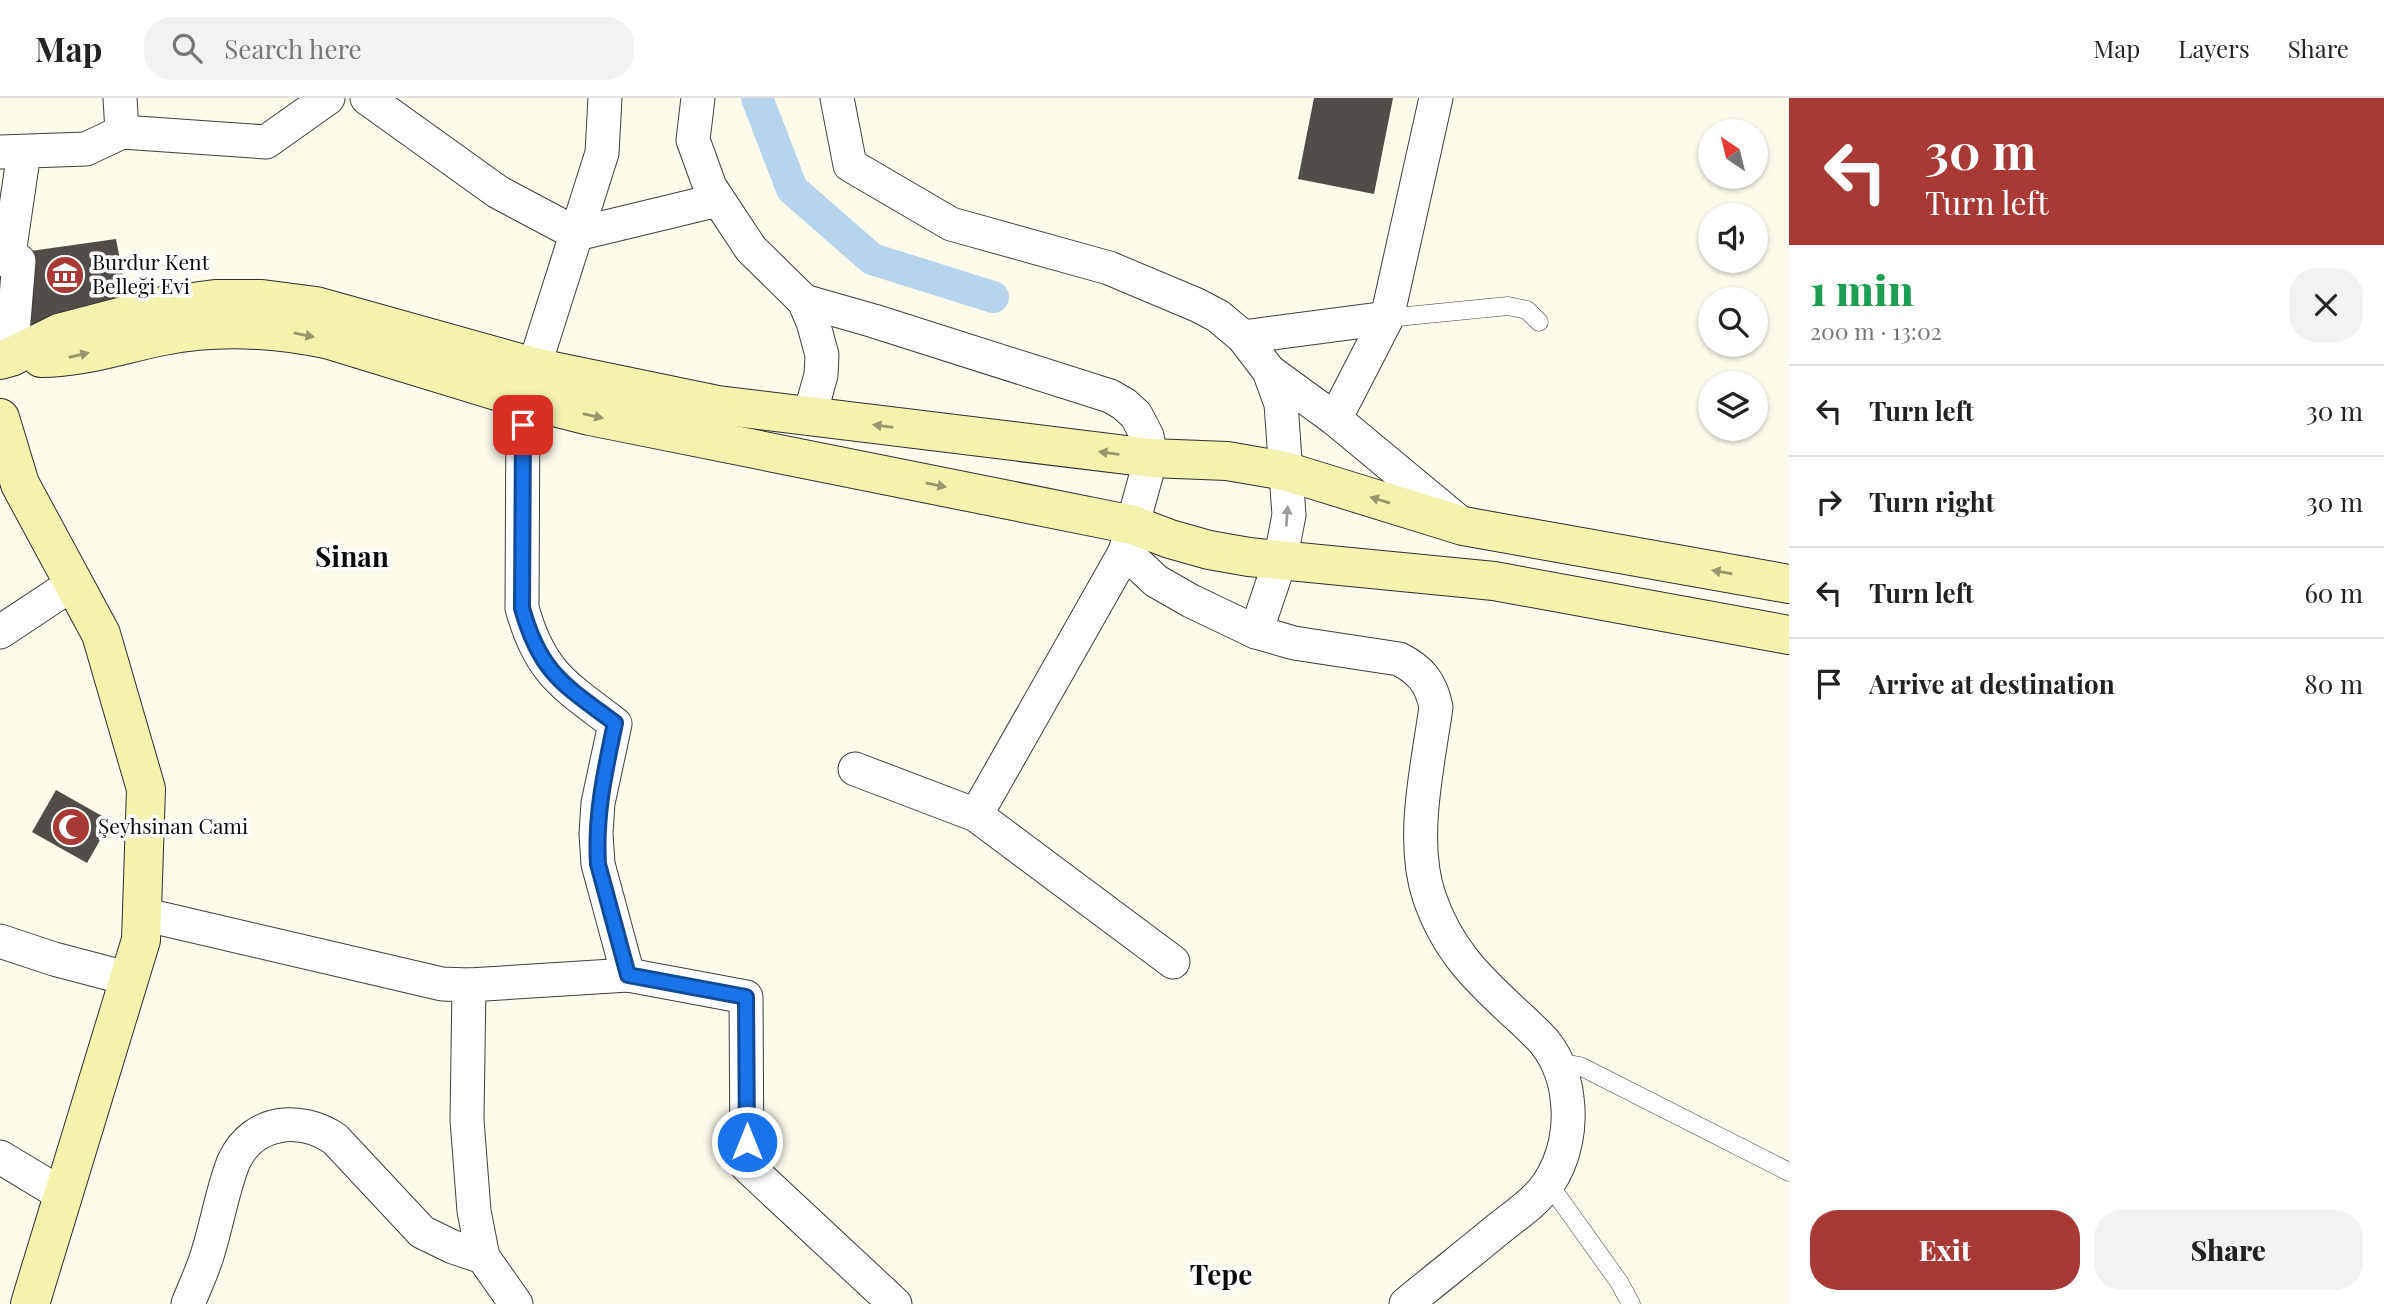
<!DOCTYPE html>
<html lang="en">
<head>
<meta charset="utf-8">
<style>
  body { margin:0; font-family:"Playfair Display",serif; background:#f2f2f2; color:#222; height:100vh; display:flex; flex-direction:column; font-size:26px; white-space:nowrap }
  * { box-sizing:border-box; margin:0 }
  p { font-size:23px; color:#767676 }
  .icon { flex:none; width:38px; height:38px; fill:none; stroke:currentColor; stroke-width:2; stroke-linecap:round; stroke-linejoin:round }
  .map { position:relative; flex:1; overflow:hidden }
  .details { display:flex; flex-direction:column; background:#fff; width:595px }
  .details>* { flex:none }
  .guide { background:#a83a36; color:#fff; overflow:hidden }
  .needle { width:46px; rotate:325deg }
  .fabs { position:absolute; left:1698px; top:21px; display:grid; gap:14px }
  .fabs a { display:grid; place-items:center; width:70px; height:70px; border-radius:50%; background:#fff; box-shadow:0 2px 5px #0004; font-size:35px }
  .pin { position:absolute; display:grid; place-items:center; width:60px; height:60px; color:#fff; margin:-30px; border-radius:14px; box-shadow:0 4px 10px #0006 }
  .me { position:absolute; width:77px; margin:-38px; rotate:0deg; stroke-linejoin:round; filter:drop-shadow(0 0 5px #0008) }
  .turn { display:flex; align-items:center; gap:24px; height:147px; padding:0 21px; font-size:32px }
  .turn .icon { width:91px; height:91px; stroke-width:2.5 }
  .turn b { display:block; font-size:49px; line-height:60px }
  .round { display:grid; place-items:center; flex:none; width:74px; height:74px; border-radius:28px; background:#f2f2f2 }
  .head { display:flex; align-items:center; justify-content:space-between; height:119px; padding:0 21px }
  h1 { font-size:42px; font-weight:800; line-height:52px; color:#1e9e55 }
  .cta { display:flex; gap:14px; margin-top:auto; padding:14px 21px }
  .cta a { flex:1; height:80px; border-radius:28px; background:#a83a36; color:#fff; font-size:28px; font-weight:800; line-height:80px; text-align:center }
  .cta a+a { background:#f2f2f2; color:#222 }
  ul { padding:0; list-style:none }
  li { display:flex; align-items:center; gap:21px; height:91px; padding:0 21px; border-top:2px solid #e0e0e0 }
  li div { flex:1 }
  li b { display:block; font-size:26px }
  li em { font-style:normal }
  header { display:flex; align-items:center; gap:42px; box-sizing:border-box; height:98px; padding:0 35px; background:#fff; border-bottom:2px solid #e0e0e0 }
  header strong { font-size:33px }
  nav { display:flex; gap:38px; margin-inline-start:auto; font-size:24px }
  .search { width:490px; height:63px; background:#f2f2f2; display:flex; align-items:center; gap:18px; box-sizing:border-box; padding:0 24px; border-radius:28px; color:#767676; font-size:26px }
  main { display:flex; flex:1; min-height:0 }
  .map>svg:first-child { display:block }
</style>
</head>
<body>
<header>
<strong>Map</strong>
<div class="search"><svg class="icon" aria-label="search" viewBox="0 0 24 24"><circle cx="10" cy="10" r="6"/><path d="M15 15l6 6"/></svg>Search here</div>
<nav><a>Map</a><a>Layers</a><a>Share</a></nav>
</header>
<main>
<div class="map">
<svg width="1789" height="1206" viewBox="0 0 1789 1206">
  <rect width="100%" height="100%" fill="#fcfbec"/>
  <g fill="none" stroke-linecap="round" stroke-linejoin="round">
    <path stroke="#b7d4ed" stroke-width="32" d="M757,0L792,91L872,161L993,199"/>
  </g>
  <g fill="#524d49">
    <path d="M1314,0H1393L1374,96L1298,81Z"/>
    <path d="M116,141L127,199L78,210L60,230L3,234L9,156Z"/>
    <path d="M56,692L111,723L87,765L32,734Z"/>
  </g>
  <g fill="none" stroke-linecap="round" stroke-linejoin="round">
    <g stroke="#3e3e3e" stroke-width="19">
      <g id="lane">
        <path d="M1387,220L1508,208L1527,212L1539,224"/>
        <path d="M1557,964L1580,968L1789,1074"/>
        <path d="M1549,1086L1619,1184L1631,1206"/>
      </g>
    </g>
    <g stroke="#3e3e3e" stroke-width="35">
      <g id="street">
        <path d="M120,0L122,34"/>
        <path d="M367,0L498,94L577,136L718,102"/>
        <path d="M698,0L693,42L710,89L751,151L804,203L813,224L822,257L821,277L809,320"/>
        <path d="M837,0L850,67L951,126L1109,170L1197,207L1218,218L1243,239L1269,273L1281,306L1289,417L1280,463L1256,534"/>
        <path d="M0,54L86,51L122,34L266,44L328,0"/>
        <path d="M804,203L874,223L1110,298L1124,306L1136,317L1147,338L1151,360L1125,454L976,717L1173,864"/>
        <path d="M1243,239L1387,220"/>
        <path d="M11,259L19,163H8L24,54"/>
        <path d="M534,269L602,55L605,0"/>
        <path d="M1269,273L1335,321L1459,424"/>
        <path d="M523,301L522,510C540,575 564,587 615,626L598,705L596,736L598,766L628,877"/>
        <path d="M1335,321L1387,220L1436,0"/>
        <path d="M1125,454L1156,483L1191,503L1256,534L1294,545L1399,561C1421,572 1431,585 1436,609C1428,667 1410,741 1429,798C1451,864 1492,892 1539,938C1555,954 1565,978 1567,1000C1571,1029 1565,1061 1548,1086C1535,1105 1514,1118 1497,1132C1467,1157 1436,1181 1406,1206"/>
        <path d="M0,534L74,485"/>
        <path d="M855,671L976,717"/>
        <path d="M142,816L442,886L469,887L628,877L746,899L747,1068L895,1206"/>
        <path d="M0,843L54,861L130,881"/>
        <path d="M469,887L467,1022L474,1113L483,1159L516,1206"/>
        <path d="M0,1059L63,1097"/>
        <path d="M188,1206C195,1188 204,1170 209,1151C217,1125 224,1086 234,1063C254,1021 301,1018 335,1041L422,1134L453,1149L483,1159"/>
      </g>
    </g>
    <g stroke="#2d2d2d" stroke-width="40">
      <g id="secondary">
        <path d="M41,260C83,260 123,246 163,238C219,227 274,230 330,242L523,301L590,318L1133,427L1170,441L1209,452L1249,459L1494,483L1789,537"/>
        <path d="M0,262L11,259L59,235L162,208L215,201H262L316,208L534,269L718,307L1151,360L1227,363L1285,373L1463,428L1789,486"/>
        <path d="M0,320L20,386L101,536L146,691L141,842L30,1206"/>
      </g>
    </g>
    <use href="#lane" stroke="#fff" stroke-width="18"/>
    <use href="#street" stroke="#fff" stroke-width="33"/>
    <use href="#secondary" stroke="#f4f2af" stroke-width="38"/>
  </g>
  <defs><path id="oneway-solid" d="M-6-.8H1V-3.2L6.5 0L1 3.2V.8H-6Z" transform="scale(1.75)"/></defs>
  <g fill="#97966d">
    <use href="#oneway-solid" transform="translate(304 237) rotate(11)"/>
    <use href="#oneway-solid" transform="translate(79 257) rotate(-13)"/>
    <use href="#oneway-solid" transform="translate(593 318) rotate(13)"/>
    <use href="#oneway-solid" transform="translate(883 328) rotate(-173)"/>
    <use href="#oneway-solid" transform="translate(1109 355) rotate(-173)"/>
    <use href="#oneway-solid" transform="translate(936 387) rotate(11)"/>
    <use href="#oneway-solid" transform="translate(1380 402) rotate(-163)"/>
    <use href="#oneway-solid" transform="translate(1722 474) rotate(-170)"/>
  </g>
  <use fill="#9d9d9d" href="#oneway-solid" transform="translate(1287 418) rotate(-86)"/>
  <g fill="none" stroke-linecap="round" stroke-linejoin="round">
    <g stroke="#114b97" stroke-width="18">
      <path id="route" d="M523,327L522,510C540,575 564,587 615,625C605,673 595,717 598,766L628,877L746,899L747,1044"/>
    </g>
    <use href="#route" stroke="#1a73e8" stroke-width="12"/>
  </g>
  <defs>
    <g id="museum-disc" transform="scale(2.0125)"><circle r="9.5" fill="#a83a36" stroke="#fff"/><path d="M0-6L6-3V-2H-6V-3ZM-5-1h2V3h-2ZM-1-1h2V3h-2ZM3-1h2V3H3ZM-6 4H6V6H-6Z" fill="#fff"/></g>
    <g id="mosque-disc" transform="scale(2.0125)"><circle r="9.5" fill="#a83a36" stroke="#fff"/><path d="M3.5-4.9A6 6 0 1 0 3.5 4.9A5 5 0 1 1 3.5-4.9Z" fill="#fff"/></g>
  </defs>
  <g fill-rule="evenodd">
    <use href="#museum-disc" x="65" y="177"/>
    <use href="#mosque-disc" x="71" y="729"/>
  </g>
  <g text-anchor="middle" stroke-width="7" stroke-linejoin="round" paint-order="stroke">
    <g font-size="21" fill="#0b0b0b" stroke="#fff" text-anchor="start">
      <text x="92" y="172">Burdur Kent<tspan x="92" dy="24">Belleği Evi</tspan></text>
      <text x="98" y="736">Şeyhsinan Cami</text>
    </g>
    <g font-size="28" font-weight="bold" fill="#0b0b0b" stroke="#fff">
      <text x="352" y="469">Sinan</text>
      <text x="1221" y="1187">Tepe</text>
    </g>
  </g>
</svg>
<div class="fabs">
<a><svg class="needle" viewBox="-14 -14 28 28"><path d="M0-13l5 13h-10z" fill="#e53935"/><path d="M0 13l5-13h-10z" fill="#767676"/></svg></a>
<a><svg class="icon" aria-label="sound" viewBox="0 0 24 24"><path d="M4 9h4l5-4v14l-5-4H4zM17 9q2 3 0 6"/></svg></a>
<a><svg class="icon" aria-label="search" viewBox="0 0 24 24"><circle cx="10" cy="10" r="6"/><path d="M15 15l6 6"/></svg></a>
<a><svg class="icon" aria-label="layers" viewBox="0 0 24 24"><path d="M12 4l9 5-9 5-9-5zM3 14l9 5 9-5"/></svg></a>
</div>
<div class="pin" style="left:523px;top:327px;background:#d93025"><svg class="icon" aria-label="arrive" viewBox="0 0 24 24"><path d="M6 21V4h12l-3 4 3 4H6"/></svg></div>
<svg class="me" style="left:747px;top:1044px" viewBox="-20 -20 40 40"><circle r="17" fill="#1a73e8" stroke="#fff" stroke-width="3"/><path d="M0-11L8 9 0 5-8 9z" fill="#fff"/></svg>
</div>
<section class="details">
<div class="guide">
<div class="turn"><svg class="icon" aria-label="left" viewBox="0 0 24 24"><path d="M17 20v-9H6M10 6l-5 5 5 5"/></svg><div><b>30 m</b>Turn left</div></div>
</div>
<div class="head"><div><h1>1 min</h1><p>200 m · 13:02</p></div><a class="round"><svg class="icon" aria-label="close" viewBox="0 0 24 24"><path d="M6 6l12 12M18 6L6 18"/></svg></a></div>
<ul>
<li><svg class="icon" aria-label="left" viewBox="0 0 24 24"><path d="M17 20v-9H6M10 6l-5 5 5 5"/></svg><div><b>Turn left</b></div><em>30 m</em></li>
<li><svg class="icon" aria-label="right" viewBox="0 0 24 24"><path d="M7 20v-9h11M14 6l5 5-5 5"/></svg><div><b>Turn right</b></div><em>30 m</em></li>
<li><svg class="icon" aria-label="left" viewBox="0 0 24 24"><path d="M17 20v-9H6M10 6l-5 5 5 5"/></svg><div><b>Turn left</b></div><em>60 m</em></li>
<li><svg class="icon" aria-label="arrive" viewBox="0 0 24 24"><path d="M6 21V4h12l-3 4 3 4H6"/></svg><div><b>Arrive at destination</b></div><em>80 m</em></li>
</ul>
<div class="cta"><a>Exit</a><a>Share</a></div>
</section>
</main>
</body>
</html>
